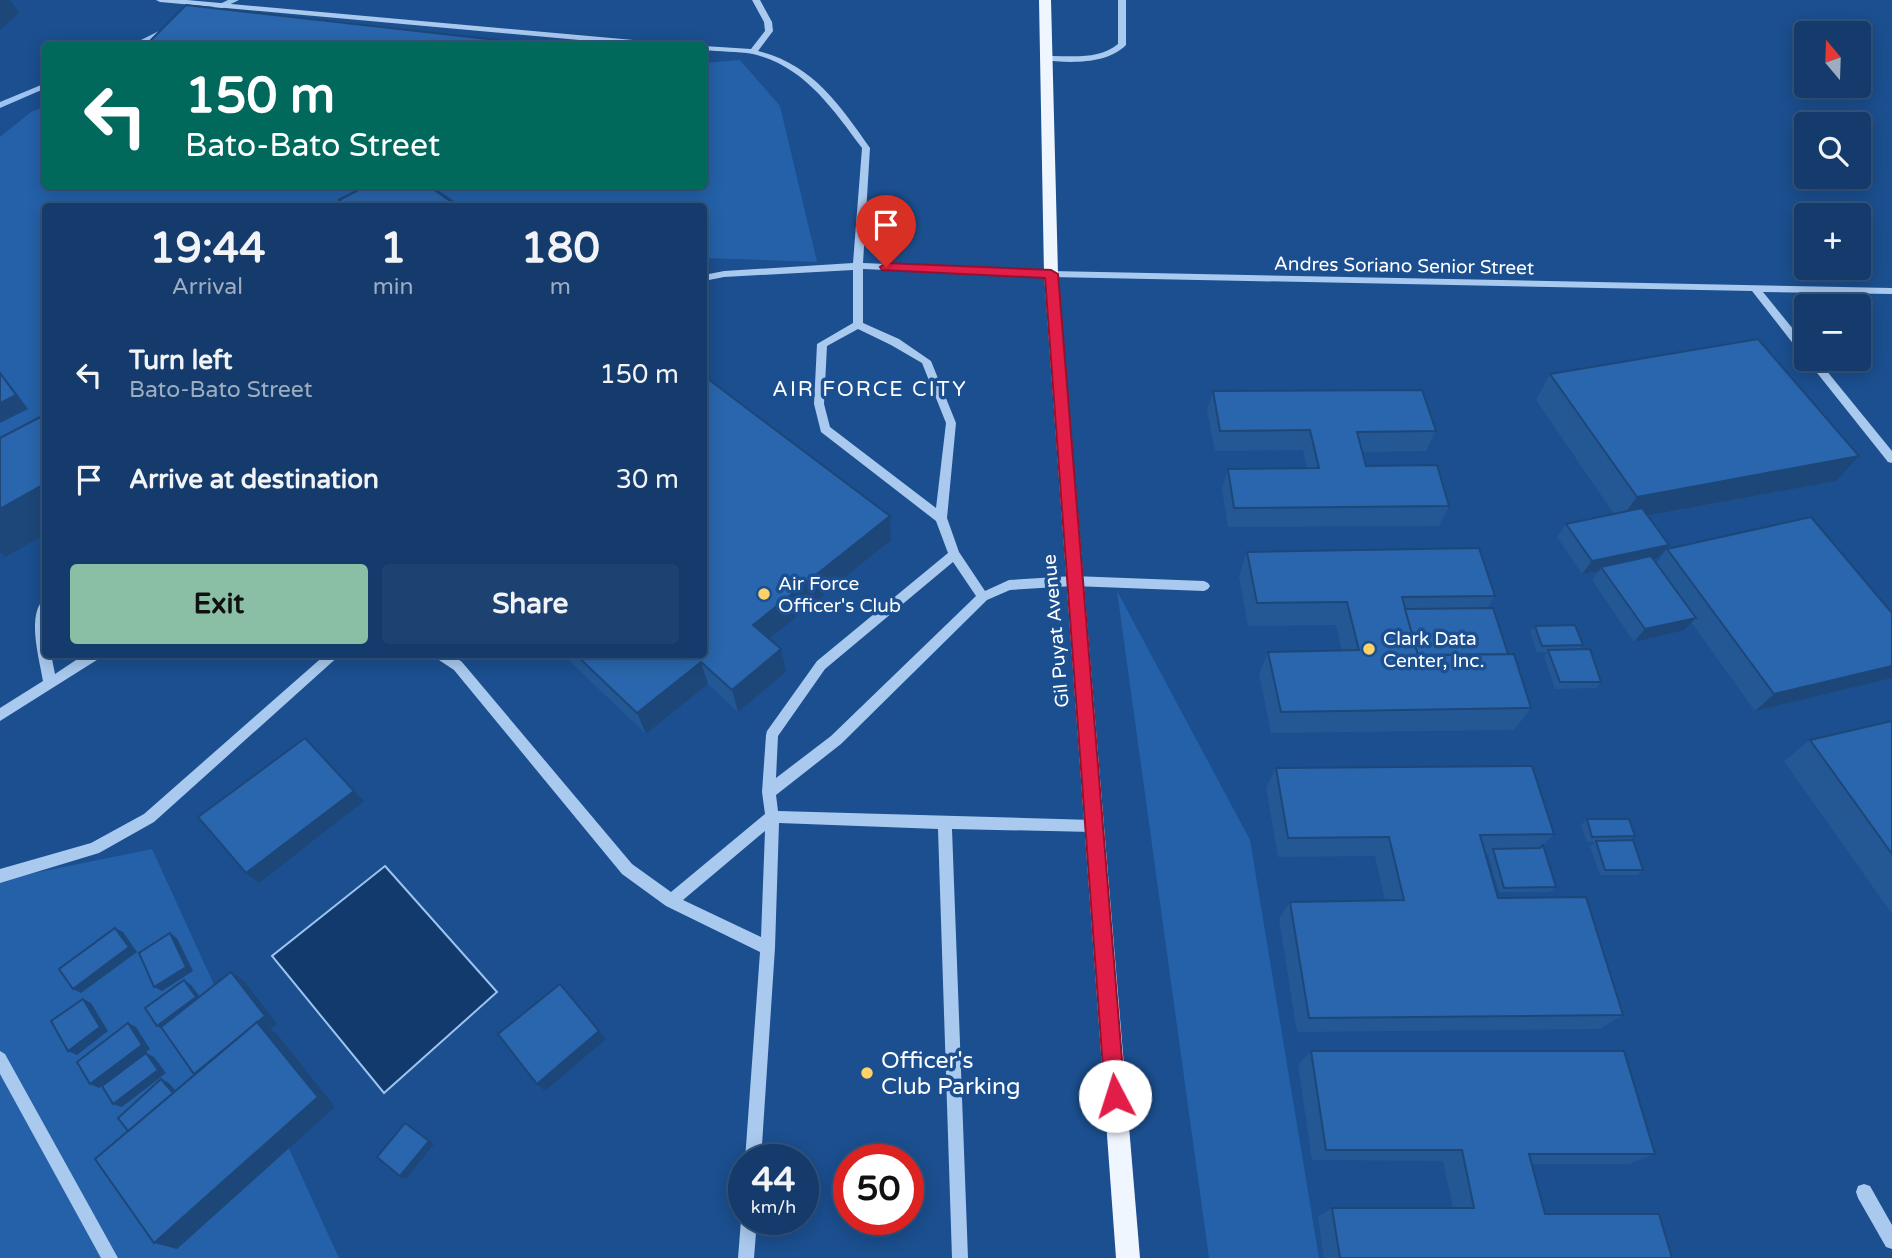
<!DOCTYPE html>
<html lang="en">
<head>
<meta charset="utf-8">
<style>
  body { margin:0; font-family:"Varela Round",sans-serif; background:#1d4271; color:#f1f3f6; height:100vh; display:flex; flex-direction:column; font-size:26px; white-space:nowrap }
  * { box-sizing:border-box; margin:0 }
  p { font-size:23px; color:#9dadc1 }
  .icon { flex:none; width:38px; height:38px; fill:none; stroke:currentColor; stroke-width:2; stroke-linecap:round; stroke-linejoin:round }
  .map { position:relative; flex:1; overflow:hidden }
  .details { position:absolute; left:42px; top:203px; width:665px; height:455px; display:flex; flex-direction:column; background:#143b6b; border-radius:7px; box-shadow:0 4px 18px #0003,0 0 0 2px #33557e }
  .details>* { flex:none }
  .hud { position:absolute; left:42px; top:42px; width:665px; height:147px; border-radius:7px; box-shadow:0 4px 18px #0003,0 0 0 2px #33557e; background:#00695c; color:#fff; overflow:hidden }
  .needle { width:46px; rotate:341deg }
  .controls { position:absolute; left:1794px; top:21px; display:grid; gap:14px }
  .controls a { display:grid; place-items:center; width:77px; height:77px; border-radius:7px; background:#143b6b; box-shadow:0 4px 18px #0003,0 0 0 2px #33557e; font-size:35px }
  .speed { position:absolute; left:728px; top:1144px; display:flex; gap:14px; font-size:35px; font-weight:700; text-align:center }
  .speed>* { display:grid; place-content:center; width:91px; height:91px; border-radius:50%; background:#143b6b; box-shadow:0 4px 18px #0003,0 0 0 2px #33557e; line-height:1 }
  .speed small { font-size:18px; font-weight:400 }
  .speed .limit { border:10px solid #d22; background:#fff; color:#111 }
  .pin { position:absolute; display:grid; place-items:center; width:60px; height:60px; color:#fff; margin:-72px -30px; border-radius:50% 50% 50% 0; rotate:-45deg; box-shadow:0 0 7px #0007 }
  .pin .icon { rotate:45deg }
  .me { position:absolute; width:77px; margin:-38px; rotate:355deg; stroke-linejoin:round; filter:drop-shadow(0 0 5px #0008) }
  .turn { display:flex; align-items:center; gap:24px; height:147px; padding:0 28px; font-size:32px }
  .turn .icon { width:91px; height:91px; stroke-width:2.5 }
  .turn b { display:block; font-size:49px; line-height:60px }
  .eta { display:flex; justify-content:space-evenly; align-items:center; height:119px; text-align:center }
  .eta b { font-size:42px; font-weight:800; line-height:49px }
  .primary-button { display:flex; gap:14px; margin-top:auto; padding:14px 28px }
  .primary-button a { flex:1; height:80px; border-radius:7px; background:#8abfa5; color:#111; font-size:28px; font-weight:800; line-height:80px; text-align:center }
  .primary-button a+a { background:#1d4271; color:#f1f3f6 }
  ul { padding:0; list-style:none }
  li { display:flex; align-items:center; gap:21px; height:105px; padding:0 28px }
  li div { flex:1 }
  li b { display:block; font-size:26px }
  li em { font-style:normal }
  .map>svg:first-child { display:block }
</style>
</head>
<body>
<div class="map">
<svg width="1892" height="1258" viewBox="0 0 1892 1258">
  <rect width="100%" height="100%" fill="#1b4f8f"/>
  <g fill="#2461a8">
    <path d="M740,60L780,106L817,262L704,258V206H462L432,186L391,206H46L45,456L0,481V137L31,112L45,107L46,186H704V63Z"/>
    <path d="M1117,591L1250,840L1319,1258H1209Z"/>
    <path d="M152,849L339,1258H0V880Z"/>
  </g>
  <path fill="#123a6d" stroke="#9cc4f0" stroke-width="2" d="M385,866L497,992L384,1093L272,956Z"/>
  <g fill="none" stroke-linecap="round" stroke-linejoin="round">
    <g fill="#9cc4f0" fill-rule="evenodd">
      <path d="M228,0H239L204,17L197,15Z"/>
      <path d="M165,28L172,30L141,46H129Z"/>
      <path d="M46,83V88L0,108V102Z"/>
    </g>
    <g fill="#a9c9ee" fill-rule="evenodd">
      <path d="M156,0H187L678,44L682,46H645L160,2Z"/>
      <path d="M752,0H760L772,22L773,31L758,51C813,65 839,104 870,148L863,263L1051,271L1892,288V294L1763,292L1806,345V356L1802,355L1752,291L1051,277L863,269V323L899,339L931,361L956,423L947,518L959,552L985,591L1009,580L1073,576L1204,581L1208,583L1210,586L1208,589L1204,591L1073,586L1010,590L987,600L841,744L776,795L778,811L1093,820L1098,822L1100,826L1098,830L1093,832L952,829L968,1258H952L938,829L779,823L775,948L761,1160H745L760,952L666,906L622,874L454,670L436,658L434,654H451L462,662L632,864L671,892L765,814L762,792L766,735L767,731L817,661L948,553L936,521L821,432L814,404L817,344L853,323V270L724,277L704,281V275L724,271L853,263L862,148C832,108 804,66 753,54C737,51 720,52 704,50V46L751,49L765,31L764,22ZM858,329L891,345L922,363L946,423L936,508L830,427L824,404L827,346ZM953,562L976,596L831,736L776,778L778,736L825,669ZM765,831L761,937L683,900Z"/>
      <path d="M1118,0H1126V45C1106,65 1069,63 1042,60L1041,58L1045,56C1069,55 1098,61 1118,44Z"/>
      <path d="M1806,359H1817L1892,451V463L1888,462Z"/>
      <path d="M46,598V654H51L55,674L85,654H102L100,658L0,721V708L43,681C40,661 25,611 46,598Z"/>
      <path d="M326,654H341L154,822L99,853L0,883V869L91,843L144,814Z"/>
      <path d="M0,1051L5,1054L118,1258H101L0,1074Z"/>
      <path d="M1864,1184L1870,1186L1892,1225V1249L1886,1247L1858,1198L1856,1192L1858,1186Z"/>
      <path d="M743,1214L744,1220H757L754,1258H738L741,1220Z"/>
    </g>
    <path fill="#f0f6ff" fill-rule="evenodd" d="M1039,0H1051L1058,274L1140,1258H1116L1044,274Z"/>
  </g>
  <g fill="#245895">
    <path d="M1550,374L1836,481L1648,516L1669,545L1658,558L1653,559L1656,563L1667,549L1892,613V678L1755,711L1692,623L1685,630L1634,642L1592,580L1599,571L1582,574L1557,537L1566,524L1614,514L1536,400Z"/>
    <path d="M1213,391L1436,431L1426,451L1363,452L1366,466L1449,506L1439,526L1228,527L1222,489L1228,469H1307L1303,450L1215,451L1207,411Z"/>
    <path d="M891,540L769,639L786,672L738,712L708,684L646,734L562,654H704Z"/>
    <path d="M1247,552L1495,596L1487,608L1531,708L1514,730L1271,733L1259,674L1268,652L1342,651L1336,625L1248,626L1239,576Z"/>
    <path d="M1535,626L1583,645L1579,650L1601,682L1596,688L1555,689L1544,656L1547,652H1537L1530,632Z"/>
    <path d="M1892,721V914L1784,761L1810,740Z"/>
    <path d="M1276,768L1554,834L1543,845L1556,887L1550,892H1499L1488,854H1485L1498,898L1623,1015L1600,1029L1297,1032L1279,919L1290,902L1385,900L1375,856L1278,857L1266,788Z"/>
    <path d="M1587,819L1635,836L1630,840L1643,870L1637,875H1600L1590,846L1595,842H1587L1581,825Z"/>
    <path d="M1311,1051L1655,1154L1629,1164H1532L1545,1214L1672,1258H1324L1318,1217L1332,1208H1453L1443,1161L1312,1160L1298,1065Z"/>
  </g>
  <g fill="#1d4779">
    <path d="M0,0H10L19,13L0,30Z"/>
    <path d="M0,373L11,386L28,409L0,423Z"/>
    <path d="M1859,456L1836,481L1619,521L1637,497Z"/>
    <path d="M46,483V534L5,557L0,552V509Z"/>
    <path d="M890,516L891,540L758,648L753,625Z"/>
    <path d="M1669,545L1658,558L1603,570L1601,567L1599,571L1582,574L1592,561Z"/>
    <path d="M1696,618L1685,630L1634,642L1645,629Z"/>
    <path d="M781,649L786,672L738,712L732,690Z"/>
    <path d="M701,662L708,684L646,734L637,713Z"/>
    <path d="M1892,666V678L1755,711L1774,694Z"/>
    <path d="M354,791L364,801L259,883L246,873Z"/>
    <path d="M115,928L123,932L137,952L81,993L73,989Z"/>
    <path d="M170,933L177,938L193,971L162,991L154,987Z"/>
    <path d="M231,972L244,981L277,1024L270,1030L276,1033L335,1107L177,1249L154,1243L208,1081L194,1074Z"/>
    <path d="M184,980L191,985L203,1001L165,1030L157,1026Z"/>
    <path d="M560,984L606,1039L545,1091L537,1084Z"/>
    <path d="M83,999L91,1003L108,1031L77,1055L68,1051Z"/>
    <path d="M128,1023L136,1027L150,1049L99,1088L90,1084Z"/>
    <path d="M146,1053L154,1057L166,1073L122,1107L113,1104Z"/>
    <path d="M161,1079L169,1083L185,1102L142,1141Z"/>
    <path d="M405,1123L434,1144L406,1179L400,1176Z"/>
  </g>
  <g fill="#2a66ad" stroke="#1d4779" stroke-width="2">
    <path d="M186,5L549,46H145Z"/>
    <path d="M366,186H429L457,206H347L339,200Z"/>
    <path d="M1758,339L1859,456L1637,497L1550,374Z"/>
    <path d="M0,373L16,395L0,403Z"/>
    <path d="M704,376L890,516L753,625L781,649L732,690L701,662L637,713L575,654H704Z"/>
    <path d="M1422,390L1436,431L1357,432L1366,466L1437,465L1449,506L1234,508L1228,469L1319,468L1310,430L1220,431L1213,391Z"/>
    <path d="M46,414V483L0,509V438Z"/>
    <path d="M1642,508L1669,545L1592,561L1566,524Z"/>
    <path d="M1811,517L1892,613V666L1774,694L1667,549Z"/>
    <path d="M1479,548L1495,596L1402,597L1418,655L1514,654L1531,708L1281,712L1268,652L1359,650L1347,602L1257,603L1247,552Z"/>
    <path d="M1651,556L1696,618L1645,629L1601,567Z"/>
    <path d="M1493,608L1508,654L1418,655L1405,609Z"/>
    <path d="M1575,625L1583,645L1542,646L1535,626Z"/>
    <path d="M1590,649L1601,682H1560L1548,650Z"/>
    <path d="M1892,721V854L1810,740Z"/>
    <path d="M305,738L354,791L246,873L198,817Z"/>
    <path d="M1532,766L1554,834L1480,835L1498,898L1586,897L1623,1015L1309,1018L1290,902L1404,900L1389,837L1288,838L1276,768Z"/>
    <path d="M1587,819H1629L1635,836L1592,837Z"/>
    <path d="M1633,840L1643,870H1605L1596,841Z"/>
    <path d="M1543,845L1556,887L1504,888L1493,849L1540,848Z"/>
    <path d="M115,928L129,947L73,989L59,969Z"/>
    <path d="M170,933L186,967L154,987L139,953Z"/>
    <path d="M231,972L265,1016L194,1074L161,1027Z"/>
    <path d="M184,980L196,997L157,1026L145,1008Z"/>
    <path d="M560,984L599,1031L537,1084L498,1034Z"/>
    <path d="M83,999L100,1027L68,1051L51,1021Z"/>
    <path d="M257,1022L318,1097L154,1243L95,1159Z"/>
    <path d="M128,1023L142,1045L90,1084L77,1062Z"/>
    <path d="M1311,1051H1624L1655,1154H1529L1545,1214H1659L1672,1258H1340L1332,1208H1474L1462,1150H1326Z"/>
    <path d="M146,1053L158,1070L113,1104L102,1086Z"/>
    <path d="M161,1079L173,1093L128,1131L118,1118Z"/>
    <path d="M405,1123L429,1141L400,1176L377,1157Z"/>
  </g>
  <path fill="#e11d48" stroke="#92132f" stroke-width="2" d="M886,263L1051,270L1058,274L1125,1096L1122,1103L1115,1106L1108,1103L1105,1096L1045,278L882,270L880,267Z"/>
  <g fill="#ffd166" stroke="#1b4f8f" stroke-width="2.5">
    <circle cx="764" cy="594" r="7"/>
    <circle cx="1369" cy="649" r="7"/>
    <circle cx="867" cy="1073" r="7"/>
  </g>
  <g text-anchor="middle" stroke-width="7" stroke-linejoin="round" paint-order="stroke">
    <g font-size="19" fill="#fff" stroke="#1b4f8f">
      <text transform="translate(1404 265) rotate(1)" y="7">Andres Soriano Senior Street</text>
      <text transform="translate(1055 631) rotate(-95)" y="7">Gil Puyat Avenue</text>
    </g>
    <g font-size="19" fill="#fff" stroke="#1b4f8f" text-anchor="start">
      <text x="778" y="590">Air Force<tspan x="778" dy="22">Officer's Club</tspan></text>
      <text x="1383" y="645">Clark Data<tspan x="1383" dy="22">Center, Inc.</tspan></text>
    </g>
    <g font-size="21" letter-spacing="2" fill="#fff" stroke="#1b4f8f">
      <text x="870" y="396">AIR FORCE CITY</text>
    </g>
    <g font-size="23" fill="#fff" stroke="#1b4f8f" text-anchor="start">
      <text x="881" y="1068">Officer's<tspan x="881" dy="26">Club Parking</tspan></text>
    </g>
  </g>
</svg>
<div class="controls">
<a><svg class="needle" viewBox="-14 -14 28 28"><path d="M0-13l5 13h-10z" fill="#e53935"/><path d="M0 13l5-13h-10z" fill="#9dadc1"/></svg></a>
<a><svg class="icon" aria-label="search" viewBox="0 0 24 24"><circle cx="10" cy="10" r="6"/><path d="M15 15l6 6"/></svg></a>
<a>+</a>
<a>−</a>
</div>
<div class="speed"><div>44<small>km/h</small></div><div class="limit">50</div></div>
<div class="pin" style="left:886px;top:267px;background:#d93025"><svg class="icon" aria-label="arrive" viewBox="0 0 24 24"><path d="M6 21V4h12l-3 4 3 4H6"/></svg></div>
<svg class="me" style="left:1115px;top:1096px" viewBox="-20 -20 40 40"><circle r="19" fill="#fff"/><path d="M0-13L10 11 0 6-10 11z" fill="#e11d48"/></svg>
<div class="hud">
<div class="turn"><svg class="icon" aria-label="left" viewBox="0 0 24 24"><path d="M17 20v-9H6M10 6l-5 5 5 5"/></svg><div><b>150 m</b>Bato-Bato Street</div></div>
</div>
<section class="details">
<div class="eta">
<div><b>19:44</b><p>Arrival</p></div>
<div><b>1</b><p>min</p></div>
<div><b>180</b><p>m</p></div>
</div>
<ul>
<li><svg class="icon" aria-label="left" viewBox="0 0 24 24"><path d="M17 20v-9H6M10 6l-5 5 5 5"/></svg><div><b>Turn left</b><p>Bato-Bato Street</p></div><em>150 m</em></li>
<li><svg class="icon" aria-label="arrive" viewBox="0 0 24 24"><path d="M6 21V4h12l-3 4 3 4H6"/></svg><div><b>Arrive at destination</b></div><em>30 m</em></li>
</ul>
<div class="primary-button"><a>Exit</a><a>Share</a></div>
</section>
</div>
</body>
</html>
